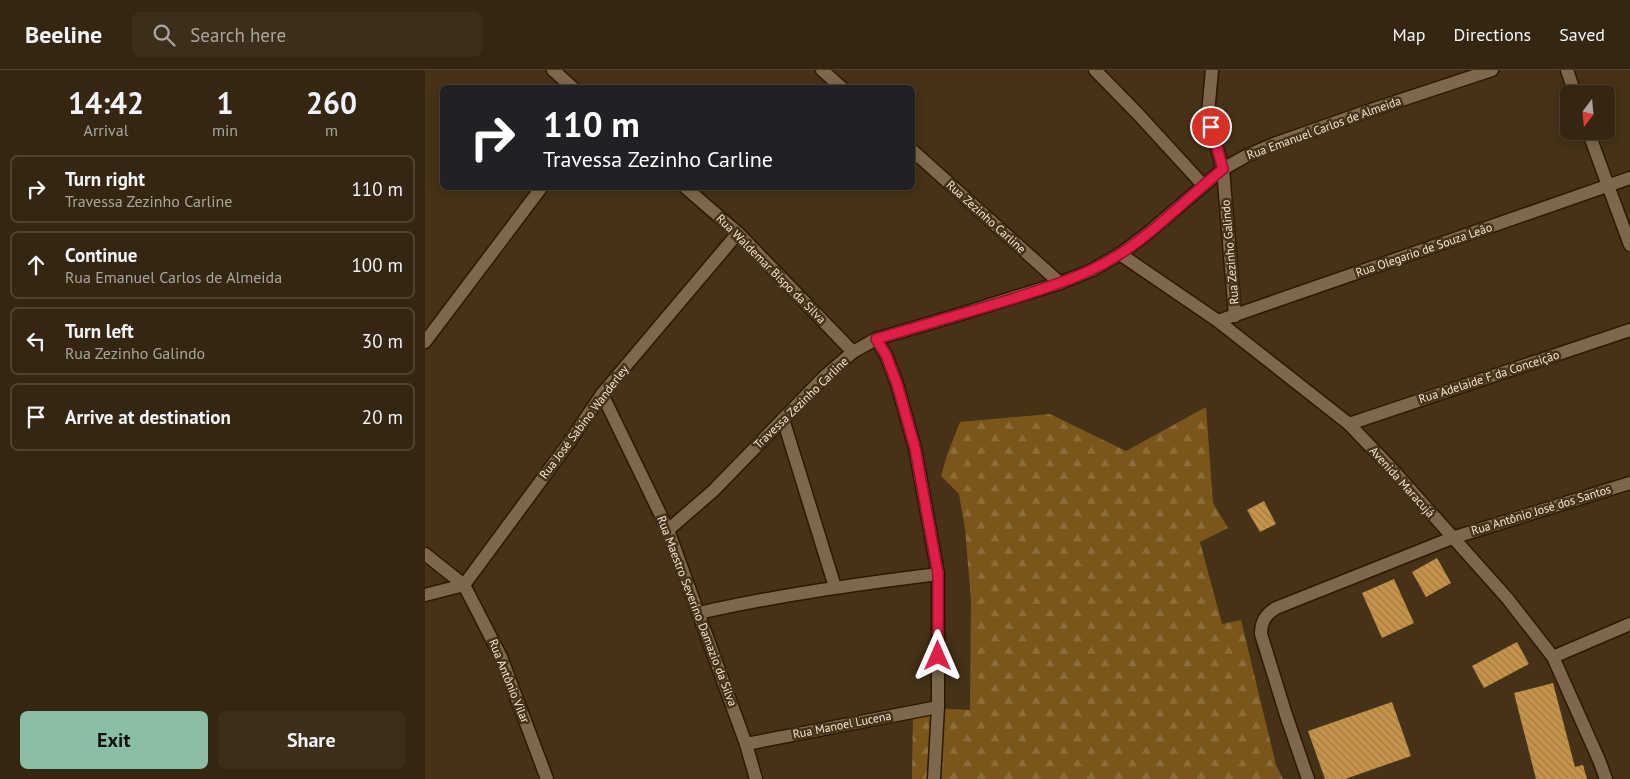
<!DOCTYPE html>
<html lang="en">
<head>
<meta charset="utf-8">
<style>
  body { margin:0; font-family:"PT Sans",sans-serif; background:#3c2e1a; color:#f1f3f6; height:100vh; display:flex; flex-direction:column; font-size:19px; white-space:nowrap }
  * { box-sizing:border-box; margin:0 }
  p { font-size:16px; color:#a9a59f }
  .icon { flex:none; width:28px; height:28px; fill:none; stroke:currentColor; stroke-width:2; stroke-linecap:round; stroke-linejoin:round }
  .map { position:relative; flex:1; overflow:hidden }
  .side { display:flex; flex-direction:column; background:#342611; width:425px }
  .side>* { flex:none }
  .banner { position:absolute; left:15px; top:15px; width:475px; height:105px; border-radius:8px; box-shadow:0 2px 12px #0003,0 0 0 1px #4e4331; background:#202124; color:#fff; overflow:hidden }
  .needle { width:32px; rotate:196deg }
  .fabs { position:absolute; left:1135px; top:15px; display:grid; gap:10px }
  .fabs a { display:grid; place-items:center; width:55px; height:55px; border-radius:8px; background:#342611; box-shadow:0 2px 12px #0003,0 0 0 1px #4e4331; font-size:25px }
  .pin { position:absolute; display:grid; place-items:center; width:42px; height:42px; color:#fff; margin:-21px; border:2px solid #fff; border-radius:50%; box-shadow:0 1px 5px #0007 }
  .me { position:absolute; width:55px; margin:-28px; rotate:0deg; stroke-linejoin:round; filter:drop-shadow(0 0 4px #0008) }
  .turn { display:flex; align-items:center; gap:18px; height:105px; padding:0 20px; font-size:22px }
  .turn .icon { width:65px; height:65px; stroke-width:2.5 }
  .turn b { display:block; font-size:35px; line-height:42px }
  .eta { display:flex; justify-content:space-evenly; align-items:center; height:85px; text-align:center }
  .eta b { font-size:30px; font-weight:700; line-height:35px }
  .cta { display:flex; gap:10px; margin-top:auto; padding:10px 20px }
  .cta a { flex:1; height:58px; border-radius:8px; background:#8abfa5; color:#111; font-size:20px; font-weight:700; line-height:58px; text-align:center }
  .cta a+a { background:#3c2e1a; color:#f1f3f6 }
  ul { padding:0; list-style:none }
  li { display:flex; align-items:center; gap:15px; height:68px; margin:0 10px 8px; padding:0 10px; border:2px solid #4e4331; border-radius:8px }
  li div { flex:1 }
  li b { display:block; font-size:19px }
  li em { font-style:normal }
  header { display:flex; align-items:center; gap:30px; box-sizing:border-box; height:70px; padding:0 25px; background:#342611; border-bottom:1px solid #4e4331 }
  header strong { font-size:24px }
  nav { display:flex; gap:28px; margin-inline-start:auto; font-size:18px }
  .search { width:350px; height:45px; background:#3c2e1a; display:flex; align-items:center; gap:12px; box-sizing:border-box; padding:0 18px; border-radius:8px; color:#a9a59f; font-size:19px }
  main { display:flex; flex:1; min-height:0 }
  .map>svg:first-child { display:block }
</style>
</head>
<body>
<header>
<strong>Beeline</strong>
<div class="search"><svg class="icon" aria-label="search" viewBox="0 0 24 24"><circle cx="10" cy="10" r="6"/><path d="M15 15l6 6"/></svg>Search here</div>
<nav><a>Map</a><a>Directions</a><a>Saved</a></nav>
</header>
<main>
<section class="side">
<div class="eta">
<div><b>14:42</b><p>Arrival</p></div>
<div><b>1</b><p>min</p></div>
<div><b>260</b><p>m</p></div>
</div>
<ul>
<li><svg class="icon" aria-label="right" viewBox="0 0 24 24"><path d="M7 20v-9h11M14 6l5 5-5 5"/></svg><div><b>Turn right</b><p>Travessa Zezinho Carline</p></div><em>110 m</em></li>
<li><svg class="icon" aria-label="ahead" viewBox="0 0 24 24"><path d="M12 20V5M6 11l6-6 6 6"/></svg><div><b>Continue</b><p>Rua Emanuel Carlos de Almeida</p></div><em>100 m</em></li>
<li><svg class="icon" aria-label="left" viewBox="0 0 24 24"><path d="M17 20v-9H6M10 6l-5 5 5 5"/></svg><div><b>Turn left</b><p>Rua Zezinho Galindo</p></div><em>30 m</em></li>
<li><svg class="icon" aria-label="arrive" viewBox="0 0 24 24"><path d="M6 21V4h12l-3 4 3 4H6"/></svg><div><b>Arrive at destination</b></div><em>20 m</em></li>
</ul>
<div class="cta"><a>Exit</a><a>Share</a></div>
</section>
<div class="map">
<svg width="1205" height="709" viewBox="0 0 1205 709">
  <defs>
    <pattern id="forest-firs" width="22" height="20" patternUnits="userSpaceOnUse" patternTransform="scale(1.25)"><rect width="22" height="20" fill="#7a561b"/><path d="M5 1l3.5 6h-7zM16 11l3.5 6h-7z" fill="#8d6e3b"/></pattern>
    <pattern id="building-back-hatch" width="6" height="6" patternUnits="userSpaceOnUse" patternTransform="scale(1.25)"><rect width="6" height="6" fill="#c59449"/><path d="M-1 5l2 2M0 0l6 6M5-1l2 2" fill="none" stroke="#a07c46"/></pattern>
  </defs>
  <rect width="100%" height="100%" fill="#453217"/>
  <path fill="url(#forest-firs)" d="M781,337L788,433L803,458L775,472L797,554L816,550L851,695L858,709H487L488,637L545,640L546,530L540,459L534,424L516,406L522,385L535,352L625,344L701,381Z"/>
  <g fill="url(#building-back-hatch)">
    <path d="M839,431L851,454L835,462L822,440Z"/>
    <path d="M1012,488L1026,513L1001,527L987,502Z"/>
    <path d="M969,509L989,553L957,568L937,523Z"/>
    <path d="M1092,572L1104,594L1059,618L1047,596Z"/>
    <path d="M1128,613L1150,697L1158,695L1162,709H1111L1089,623Z"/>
    <path d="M967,632L986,686L920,709H900L883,661Z"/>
  </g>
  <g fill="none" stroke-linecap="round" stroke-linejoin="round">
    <g stroke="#2b1a00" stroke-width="15">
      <g id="street">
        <path d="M128,0L148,18"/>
        <path d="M397,0L417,18"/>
        <path d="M670,0L713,44L778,115"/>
        <path d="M787,0L783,43L786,57L798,99L810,246"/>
        <path d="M1142,0L1150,24"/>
        <path d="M1163,61L1205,175"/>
        <path d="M488,81L635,213"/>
        <path d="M261,118L313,163L428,282"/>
        <path d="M695,184L793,251L924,354L966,398L1082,528L1128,587L1174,690L1181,709"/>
        <path d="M793,251L1205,108"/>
        <path d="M451,269L461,285L472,314L490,378L513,504V637L509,709"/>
        <path d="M0,272L116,118"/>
        <path d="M177,324L243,460L321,674L331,709"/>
        <path d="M358,349L410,517"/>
        <path d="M924,354L1205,260"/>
        <path d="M243,460L288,421L400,306L428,282L451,269L536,244L635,213L667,200L695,184L723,163L798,99L821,86L849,74L937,43L1067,0"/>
        <path d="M0,484L39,515L76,587L122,709"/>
        <path d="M0,525L39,515L143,374L177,324L313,163"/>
        <path d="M274,543C353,525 433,514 513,504"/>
        <path d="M1128,587L1205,554"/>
        <path d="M321,674L513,637"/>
        <path d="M883,709L861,645L836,564C836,551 841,544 851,538L1027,468L1205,413"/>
      </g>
    </g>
    <use href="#street" stroke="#7d684b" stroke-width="12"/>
  </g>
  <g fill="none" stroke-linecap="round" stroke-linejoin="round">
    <g stroke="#92132f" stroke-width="12">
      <path id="route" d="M513,586V504L490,378L472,314L461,285L451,269C498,255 544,242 590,228C626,216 663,205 695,184C732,160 763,127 798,99L786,57"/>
    </g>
    <use href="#route" stroke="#e11d48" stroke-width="9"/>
  </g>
  <g text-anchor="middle" stroke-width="5" stroke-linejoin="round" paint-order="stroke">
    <g font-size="12" fill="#f3e7d7" stroke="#453217">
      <text transform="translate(899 58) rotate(-20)" y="4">Rua Emanuel Carlos de Almeida</text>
      <text transform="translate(561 147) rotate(42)" y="4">Rua Zezinho Carline</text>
      <text transform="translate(999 180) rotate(-19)" y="4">Rua Olegario de Souza Leão</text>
      <text transform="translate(805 182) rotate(-95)" y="4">Rua Zezinho Galindo</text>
      <text transform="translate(346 199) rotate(45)" y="4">Rua Waldemar Bispo da Silva</text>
      <text transform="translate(1064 307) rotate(-18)" y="4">Rua Adelaide F da Conceição</text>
      <text transform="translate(376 333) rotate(-44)" y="4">Travessa Zezinho Carline</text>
      <text transform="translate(159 352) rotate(-53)" y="4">Rua José Sabino Wanderley</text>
      <text transform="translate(977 412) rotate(48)" y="4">Avenida Maracujá</text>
      <text transform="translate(1116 440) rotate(-17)" y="4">Rua Antônio José dos Santos</text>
      <text transform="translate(272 541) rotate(69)" y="4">Rua Maestro Severino Damazio da Silva</text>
      <text transform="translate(84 611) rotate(68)" y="4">Rua Antônio Vilar</text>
      <text transform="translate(417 655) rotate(-11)" y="4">Rua Manoel Lucena</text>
    </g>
  </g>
</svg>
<div class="fabs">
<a><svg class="needle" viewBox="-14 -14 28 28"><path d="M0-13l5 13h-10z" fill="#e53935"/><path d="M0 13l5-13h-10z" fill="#a9a59f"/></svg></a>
</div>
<div class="pin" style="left:786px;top:57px;background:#d93025"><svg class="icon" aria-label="arrive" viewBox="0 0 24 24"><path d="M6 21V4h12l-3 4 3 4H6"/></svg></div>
<svg class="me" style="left:513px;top:586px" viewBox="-20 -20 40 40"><path d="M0-17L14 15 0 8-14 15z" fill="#e11d48" stroke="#fff" stroke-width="4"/></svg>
<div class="banner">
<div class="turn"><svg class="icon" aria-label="right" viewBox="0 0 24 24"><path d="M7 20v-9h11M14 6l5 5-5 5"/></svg><div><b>110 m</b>Travessa Zezinho Carline</div></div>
</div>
</div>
</main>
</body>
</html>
